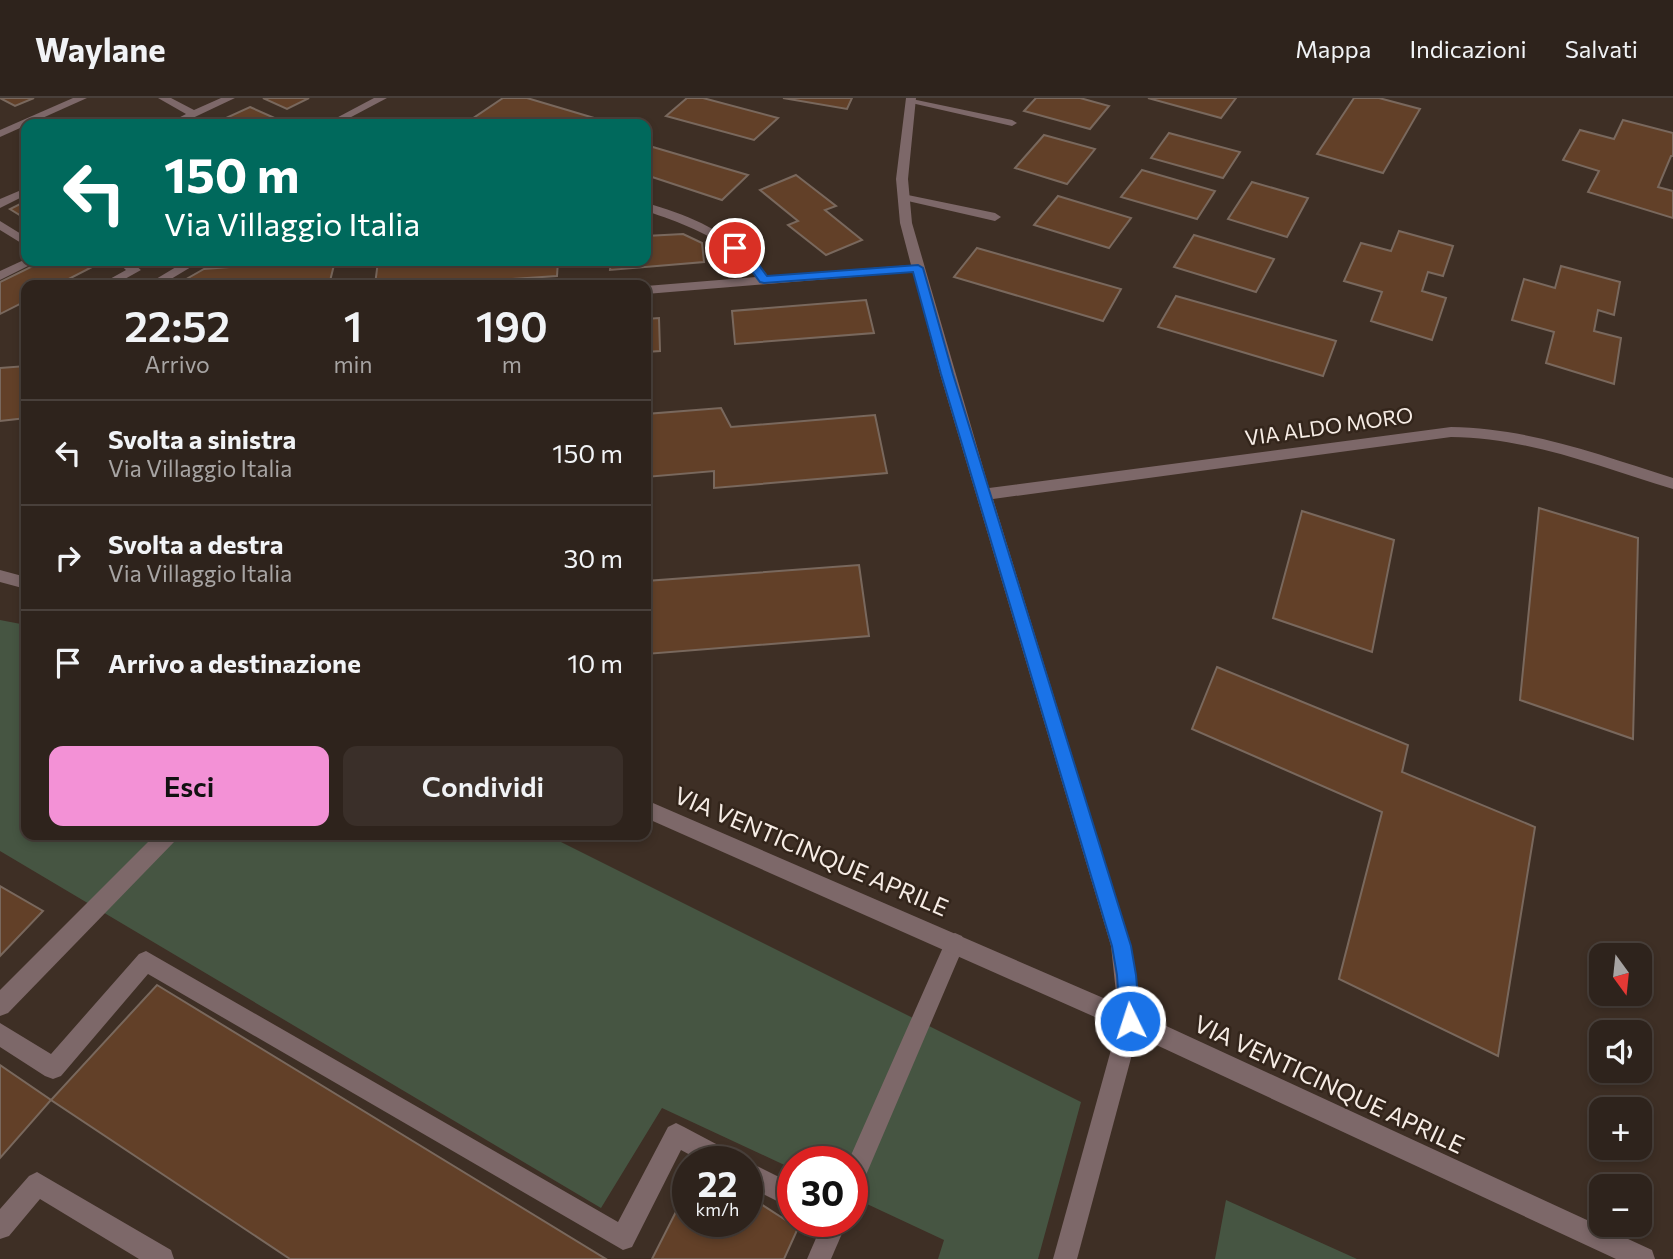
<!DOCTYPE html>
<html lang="it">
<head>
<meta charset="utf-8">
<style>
  body { margin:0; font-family:Commissioner,sans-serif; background:#3a2f29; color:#f1f3f6; height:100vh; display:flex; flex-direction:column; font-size:26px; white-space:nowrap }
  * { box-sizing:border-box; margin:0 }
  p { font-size:23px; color:#a7a4a3 }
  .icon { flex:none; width:38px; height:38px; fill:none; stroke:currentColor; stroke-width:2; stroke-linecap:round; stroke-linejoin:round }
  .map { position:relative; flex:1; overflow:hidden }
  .details { position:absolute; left:21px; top:182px; width:630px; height:560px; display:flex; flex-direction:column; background:#2e231c; border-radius:14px; box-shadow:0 4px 10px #0003,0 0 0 2px #49403b }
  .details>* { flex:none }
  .banner { position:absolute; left:21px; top:21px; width:630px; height:147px; border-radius:14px; box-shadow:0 4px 10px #0003,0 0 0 2px #49403b; background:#00695c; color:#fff; overflow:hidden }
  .needle { width:46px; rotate:165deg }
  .tools { position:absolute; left:1589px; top:845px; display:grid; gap:14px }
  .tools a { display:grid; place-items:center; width:63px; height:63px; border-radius:14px; background:#2e231c; box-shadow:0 4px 10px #0003,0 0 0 2px #49403b; font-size:35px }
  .speed { position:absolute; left:672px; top:1048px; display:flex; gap:14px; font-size:35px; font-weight:700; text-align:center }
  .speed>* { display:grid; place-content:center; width:91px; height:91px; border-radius:50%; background:#2e231c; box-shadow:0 4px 10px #0003,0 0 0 2px #49403b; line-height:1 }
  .speed small { font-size:18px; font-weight:400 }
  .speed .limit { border:10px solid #d22; background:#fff; color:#111 }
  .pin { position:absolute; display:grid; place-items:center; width:60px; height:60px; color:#fff; margin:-30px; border:4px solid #fff; border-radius:50%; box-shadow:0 2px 7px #0007 }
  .me { position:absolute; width:77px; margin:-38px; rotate:356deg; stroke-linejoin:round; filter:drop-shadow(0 0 5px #0008) }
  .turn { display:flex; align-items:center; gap:24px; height:147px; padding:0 28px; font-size:32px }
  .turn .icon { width:91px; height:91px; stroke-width:2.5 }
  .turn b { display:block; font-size:49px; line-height:60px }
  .eta { display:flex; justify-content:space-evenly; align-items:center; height:119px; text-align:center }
  .eta b { font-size:42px; font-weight:600; line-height:49px }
  .cta { display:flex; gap:14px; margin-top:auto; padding:14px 28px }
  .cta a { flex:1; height:80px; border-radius:14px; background:#f391d6; color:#111; font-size:28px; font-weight:600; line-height:80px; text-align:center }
  .cta a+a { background:#3a2f29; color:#f1f3f6 }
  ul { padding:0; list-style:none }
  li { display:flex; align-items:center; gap:21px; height:105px; padding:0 28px; border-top:2px solid #49403b }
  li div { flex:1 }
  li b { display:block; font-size:26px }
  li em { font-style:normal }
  header { display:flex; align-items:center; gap:42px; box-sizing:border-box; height:98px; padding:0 35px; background:#2e231c; border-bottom:2px solid #49403b }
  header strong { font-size:33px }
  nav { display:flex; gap:38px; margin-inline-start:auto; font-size:24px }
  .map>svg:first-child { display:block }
</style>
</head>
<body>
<header>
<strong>Waylane</strong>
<nav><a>Mappa</a><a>Indicazioni</a><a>Salvati</a></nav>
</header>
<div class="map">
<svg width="1673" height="1161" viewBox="0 0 1673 1161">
  <rect width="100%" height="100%" fill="#3e2f25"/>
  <g fill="#465542">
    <path d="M0,522L26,527V737H547L1081,1004L1038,1161H938L944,1142L852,1099V1064H793V1071L662,1010L601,1110L0,753Z"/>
    <path d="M1226,1102L1357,1161H1215Z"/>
  </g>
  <g fill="#624028" stroke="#79685d" stroke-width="2">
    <path d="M0,0H34L15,8Z"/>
    <path d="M263,0H309L287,11Z"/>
    <path d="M503,0H527L611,25L479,26L469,23Z"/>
    <path d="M687,0H703L778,20L754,42L666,18Z"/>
    <path d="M783,0H852L847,11Z"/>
    <path d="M1036,0H1080L1109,8L1090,31L1024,13Z"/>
    <path d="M1148,0H1236L1221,20Z"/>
    <path d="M1354,0H1379L1420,11L1383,75L1317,56Z"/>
    <path d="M250,9L288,26H213Z"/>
    <path d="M1623,22L1673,35V58H1671L1658,89L1673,93V120L1588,94L1599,73L1563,62L1580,32L1614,41Z"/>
    <path d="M1169,35L1240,54L1223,80L1151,60Z"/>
    <path d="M1044,37L1095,51L1067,86L1015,70Z"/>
    <path d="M646,47L748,77L722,102L646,77Z"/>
    <path d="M1142,72L1215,93L1197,121L1121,99Z"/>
    <path d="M796,77L836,108L825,112L862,142L826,157L788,127L798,123L760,92Z"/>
    <path d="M1252,84L1308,100L1287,139L1228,121Z"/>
    <path d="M1058,98L1131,120L1109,150L1034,127Z"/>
    <path d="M26,103V121L10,111Z"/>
    <path d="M1399,133L1453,148L1443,178L1428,174L1422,193L1446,200L1432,242L1371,223L1382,194L1344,183L1361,145L1391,153Z"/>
    <path d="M683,136L702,145L704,164L610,172L611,163H646V138Z"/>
    <path d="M1194,137L1274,161L1256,194L1174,169Z"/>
    <path d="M977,150L1121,191L1103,223L954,179Z"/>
    <path d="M43,163H92L98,166L57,187H26V203L0,216V184Z"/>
    <path d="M305,163H335L329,187H176L204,171Z"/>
    <path d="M378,163H558L557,178L420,187H375Z"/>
    <path d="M1561,168L1620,184L1614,217L1598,212L1594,233L1621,240L1614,286L1546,265L1554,234L1512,222L1524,181L1555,190Z"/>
    <path d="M1176,198L1336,243L1323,278L1158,229Z"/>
    <path d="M866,202L874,235L735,246L732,213Z"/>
    <path d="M659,220L660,253L646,254V221Z"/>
    <path d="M26,268V320L0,323V270Z"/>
    <path d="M721,310L731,329L875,317L887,375L714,390V373L646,379V316Z"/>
    <path d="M1539,410L1638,440L1633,641L1520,602Z"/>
    <path d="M1302,413L1394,442L1372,554L1273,520Z"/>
    <path d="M859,467L869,538L646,556V483Z"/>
    <path d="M1217,569L1408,647L1402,674L1535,729L1498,958L1339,881L1382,714L1192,631Z"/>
    <path d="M0,788L43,813L0,858Z"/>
    <path d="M157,887L606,1161H290L51,1002Z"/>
    <path d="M0,967L51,1002L0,1060Z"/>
    <path d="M688,1090V1124H747V1097L798,1130L784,1161H652Z"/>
  </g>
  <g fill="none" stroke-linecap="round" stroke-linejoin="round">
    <g fill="#7d6869" fill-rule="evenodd">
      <path d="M374,0H387L338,26H325Z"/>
      <path d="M907,0L1012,22L1017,25L1012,28L907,4Z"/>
      <path d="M903,96L995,115L1001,119L995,123L899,101V97Z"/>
      <path d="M0,123L26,139V148L0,132Z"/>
      <path d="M26,161L38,163L0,182V173Z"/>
      <path d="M116,163H130L141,172L114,187H99L126,172Z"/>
      <path d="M155,737H178L175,743L8,915L0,918V892Z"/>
      <path d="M955,835L962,838L965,845L860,1091L852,1095V1064H848L948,838Z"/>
      <path d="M146,853L618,1124L668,1029L676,1025L684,1029L735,1056L739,1064H703L681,1052L632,1149L623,1152L148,876L61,978L53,981L45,978L0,949V925L51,956L139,856Z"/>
      <path d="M1130,912L1138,915L1141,923L1077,1161H1053L1119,923L1122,915Z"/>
      <path d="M747,1063L793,1086V1111L747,1088Z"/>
      <path d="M37,1074L171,1152L174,1161H139L40,1101L9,1138L0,1141V1111L29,1078Z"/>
      <path d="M823,1124H847L831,1161H807Z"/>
    </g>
    <g fill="#7d6869" fill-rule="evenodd">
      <path d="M158,0H171L194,12L221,0H235L180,26H167L186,16Z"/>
      <path d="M906,0H916L908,81L912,125L989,390L1451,329C1529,330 1600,357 1673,380V391C1599,369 1530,340 1451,339L993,401L1131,848L1141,923L1138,931L1130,934L1122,931L1119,923L1111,848L940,276L913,174L646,196V188L756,179C729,142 688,127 646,113V105C693,118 738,138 768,178L911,167L900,125L896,81Z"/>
      <path d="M26,90V97L0,110V101Z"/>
      <path d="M186,163H201L161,187H146Z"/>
    </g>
    <g fill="#7d6869" fill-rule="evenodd">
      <path d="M73,0H87L0,39V32Z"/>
      <path d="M0,472L26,479V491L0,484Z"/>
      <path d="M646,702L1138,915L1652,1152L1655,1161H1616L1122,931L646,720Z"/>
    </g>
  </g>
  <path fill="#1a73e8" stroke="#114b97" stroke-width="2" d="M731,148C747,147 758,166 767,178L918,167L923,170L953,276L1131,848L1136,877L1140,923L1137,930L1130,933L1123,930L1120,923L1117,877L1112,848L941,276L913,174L764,185L760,184L745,164L731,153Z"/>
  <g text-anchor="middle" stroke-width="5" stroke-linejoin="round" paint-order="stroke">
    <g font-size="21" fill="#f6ece5" stroke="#33251b">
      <text transform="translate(1329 329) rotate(-8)" y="7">VIA ALDO MORO</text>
    </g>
    <g font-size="24" fill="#f6ece5" stroke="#33251b">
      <text transform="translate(811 754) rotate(23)" y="8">VIA VENTICINQUE APRILE</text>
      <text transform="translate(1329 987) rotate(25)" y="8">VIA VENTICINQUE APRILE</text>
    </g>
  </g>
</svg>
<div class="tools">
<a><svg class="needle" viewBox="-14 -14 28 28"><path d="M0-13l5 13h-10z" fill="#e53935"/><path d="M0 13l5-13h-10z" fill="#a7a4a3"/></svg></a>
<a><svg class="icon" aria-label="sound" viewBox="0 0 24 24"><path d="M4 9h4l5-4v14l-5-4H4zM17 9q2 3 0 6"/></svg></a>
<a>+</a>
<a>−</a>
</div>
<div class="speed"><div>22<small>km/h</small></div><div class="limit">30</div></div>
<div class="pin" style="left:735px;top:150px;background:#d93025"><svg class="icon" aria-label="arrive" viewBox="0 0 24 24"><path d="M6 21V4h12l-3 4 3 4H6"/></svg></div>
<svg class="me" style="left:1130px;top:923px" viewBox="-20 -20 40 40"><circle r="17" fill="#1a73e8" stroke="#fff" stroke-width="3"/><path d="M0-11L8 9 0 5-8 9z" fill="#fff"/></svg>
<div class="banner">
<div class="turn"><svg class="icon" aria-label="left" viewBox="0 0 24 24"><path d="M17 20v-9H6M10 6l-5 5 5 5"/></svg><div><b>150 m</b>Via Villaggio Italia</div></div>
</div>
<section class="details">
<div class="eta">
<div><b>22:52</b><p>Arrivo</p></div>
<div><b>1</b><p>min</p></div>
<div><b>190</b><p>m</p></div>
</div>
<ul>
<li><svg class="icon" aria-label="left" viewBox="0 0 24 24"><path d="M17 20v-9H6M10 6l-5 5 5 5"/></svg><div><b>Svolta a sinistra</b><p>Via Villaggio Italia</p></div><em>150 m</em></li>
<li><svg class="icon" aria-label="right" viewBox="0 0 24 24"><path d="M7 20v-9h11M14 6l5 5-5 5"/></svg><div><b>Svolta a destra</b><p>Via Villaggio Italia</p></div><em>30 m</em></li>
<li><svg class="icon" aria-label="arrive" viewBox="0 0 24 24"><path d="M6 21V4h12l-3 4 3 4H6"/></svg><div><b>Arrivo a destinazione</b></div><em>10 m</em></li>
</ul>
<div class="cta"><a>Esci</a><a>Condividi</a></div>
</section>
</div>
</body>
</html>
